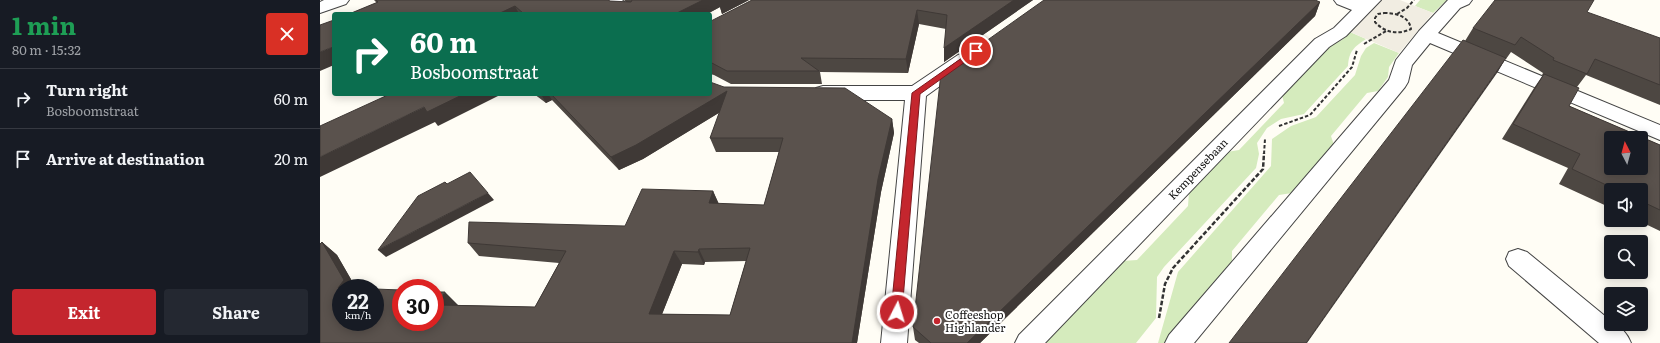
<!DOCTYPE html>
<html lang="en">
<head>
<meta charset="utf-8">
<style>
  body { margin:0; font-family:Literata,serif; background:#242831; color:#f1f3f6; height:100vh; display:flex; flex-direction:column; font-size:15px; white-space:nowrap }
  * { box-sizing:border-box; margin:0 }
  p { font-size:13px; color:#9ea1a6 }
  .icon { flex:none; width:22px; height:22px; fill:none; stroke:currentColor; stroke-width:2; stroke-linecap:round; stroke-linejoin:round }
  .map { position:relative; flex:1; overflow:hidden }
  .sheet { display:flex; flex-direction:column; background:#171b24; width:320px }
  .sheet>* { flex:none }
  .guide { position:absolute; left:12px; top:12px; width:380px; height:84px; border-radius:4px; box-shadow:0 2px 10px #0003; background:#0b6e4f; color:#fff; overflow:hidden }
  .needle { width:26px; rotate:354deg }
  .tools { position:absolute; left:1284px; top:131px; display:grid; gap:8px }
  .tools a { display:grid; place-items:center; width:44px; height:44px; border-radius:4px; background:#171b24; box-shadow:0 2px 10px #0003; font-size:20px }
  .speed { position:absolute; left:12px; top:279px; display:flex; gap:8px; font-size:20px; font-weight:700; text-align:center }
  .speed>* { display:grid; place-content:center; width:52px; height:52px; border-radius:50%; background:#171b24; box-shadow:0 2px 10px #0003; line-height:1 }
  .speed small { font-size:10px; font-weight:400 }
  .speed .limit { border:6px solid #d22; background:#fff; color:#111 }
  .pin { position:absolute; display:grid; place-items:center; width:34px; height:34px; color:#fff; margin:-17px; border:2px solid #fff; border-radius:50%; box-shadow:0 1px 4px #0007 }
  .me { position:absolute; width:44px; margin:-22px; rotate:5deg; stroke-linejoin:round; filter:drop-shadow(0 0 3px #0008) }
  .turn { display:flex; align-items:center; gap:14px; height:84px; padding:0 12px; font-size:18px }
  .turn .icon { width:52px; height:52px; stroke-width:2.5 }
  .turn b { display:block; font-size:28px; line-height:34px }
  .round { display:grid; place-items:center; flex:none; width:42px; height:42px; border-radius:4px; background:#242831 }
  .summary { display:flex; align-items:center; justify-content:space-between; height:68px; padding:0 12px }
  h1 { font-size:24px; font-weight:700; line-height:30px; color:#1e9e55 }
  .cta { display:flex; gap:8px; margin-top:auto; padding:8px 12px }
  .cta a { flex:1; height:46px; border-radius:4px; background:#c4262e; color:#fff; font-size:16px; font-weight:700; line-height:46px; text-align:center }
  .cta a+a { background:#242831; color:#f1f3f6 }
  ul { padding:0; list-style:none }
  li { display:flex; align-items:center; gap:12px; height:60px; padding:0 12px; border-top:1px solid #363941 }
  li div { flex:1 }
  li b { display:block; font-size:15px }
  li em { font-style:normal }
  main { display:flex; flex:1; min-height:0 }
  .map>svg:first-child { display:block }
</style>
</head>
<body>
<main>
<section class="sheet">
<div class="summary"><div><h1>1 min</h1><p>80 m · 15:32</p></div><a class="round" style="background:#d93025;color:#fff"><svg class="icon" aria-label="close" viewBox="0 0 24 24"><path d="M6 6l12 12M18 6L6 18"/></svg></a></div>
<ul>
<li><svg class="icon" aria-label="right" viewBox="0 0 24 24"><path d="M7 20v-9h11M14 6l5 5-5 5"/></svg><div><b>Turn right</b><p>Bosboomstraat</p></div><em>60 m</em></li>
<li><svg class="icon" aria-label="arrive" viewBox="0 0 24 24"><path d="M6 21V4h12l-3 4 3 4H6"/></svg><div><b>Arrive at destination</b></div><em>20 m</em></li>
</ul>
<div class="cta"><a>Exit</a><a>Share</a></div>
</section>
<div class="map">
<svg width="1340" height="343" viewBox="0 0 1340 343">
  <rect width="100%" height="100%" fill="#fffdf5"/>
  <g fill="#d5ebbd">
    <path d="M1100,0H1127L1113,13L1095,6Z"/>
    <path d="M1030,32L1046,39C1034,47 1029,51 1028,66L984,114L961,119L947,128L937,143L939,154L936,168L844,267L837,277L836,318L816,343H725L802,261L817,260L868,206L869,192L907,152L919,150L964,103L962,95L1012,44L1022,40Z"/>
    <path d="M1054,43L1079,53L1069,67L1068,77L1058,91L1047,93L1011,136L1014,145L972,193L959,195L912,251V265L848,343H838L858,272L951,166L952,139L971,126L996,117L1035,75L1041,56L1046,48Z"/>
  </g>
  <path fill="#f1ede2" d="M1061,0H1080L1113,13L1079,53L1030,32Z"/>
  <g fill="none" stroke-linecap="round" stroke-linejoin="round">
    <g stroke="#444" stroke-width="2">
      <g id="minor">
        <path d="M4,0H29L26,4L0,13V2Z"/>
        <path d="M282,0H302L317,14H297Z"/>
        <path d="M1014,0H1061L1026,36L1009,47L725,343H695L699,335L995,39L1014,28L1032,10L1017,4Z"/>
        <path d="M1128,0H1152L1149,4L1140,8L1118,33L1340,125V140L1110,43L1092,65L1088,82L1085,87L874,343H845L849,335L1069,80L1076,60L1099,31Z"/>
        <path d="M645,53L652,55L655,59L652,63L606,96L587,343H561L585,100H503L496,98L493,93L496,88L503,86H592L638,55Z"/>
        <path d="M1198,249L1207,252L1291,321V324C1300,324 1308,335 1311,343H1279L1189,266L1186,259L1189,252Z"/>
      </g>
    </g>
    <g stroke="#333" stroke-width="2" stroke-dasharray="3.5 2" stroke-linecap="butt">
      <path d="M1064,13C1076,13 1089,16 1091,29C1078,35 1065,33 1055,22V18L1058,14Z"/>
      <path d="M1077,14L1087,8L1094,0"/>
      <path d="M1044,44L1066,31"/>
      <path d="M959,126L990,115L1032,67L1037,50"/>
      <path d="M944,154L945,139"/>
    </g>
    <path stroke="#333" stroke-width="2.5" stroke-dasharray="4.5 2" stroke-linecap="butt" d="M839,318L845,284L853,268L943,169L944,153"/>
    <use href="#minor" fill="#fff" fill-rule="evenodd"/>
  </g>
  <g fill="#4d4742" fill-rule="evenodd">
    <path d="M54,0H288L290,1L306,2L304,0H429L402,14L400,7L387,14H29L57,3Z"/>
    <path d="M432,0H713L624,62L626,29L599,24L588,73L500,72L502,84H411L394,75L390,74V23Z"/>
    <path d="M1000,2L995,16L660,343H599L595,340L593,327Z"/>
    <path d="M1153,28L1340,38V105L1266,75L1257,87L1249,106L1340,145V231L1317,220H1321V190H1291V208L1239,184L1248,168L1182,139L1214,88L1223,75H1222L1223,73L1191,52L1186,59H1185L1177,73L1145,41Z"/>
    <path d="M404,87L572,119L574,133L561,192L537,343H0L2,242L17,255L36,288L138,305L215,307L239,263L159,256L148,243L305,226L393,191L399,204L444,205L459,152H396L390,138L400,112L323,159L299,170L232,100L226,103L214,94H390ZM426,261L410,315L342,314L362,264L384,265L385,262Z"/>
  </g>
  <g fill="#3f3936">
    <path d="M383,0H429L402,14L400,7L387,14H355Z"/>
    <path d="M694,0H713L624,62V48Z"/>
    <path d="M1000,2L995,16L660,343H647Z"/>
    <path d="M195,6L199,14H178Z"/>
    <path d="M597,10L599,24L588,73L586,59Z"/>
    <path d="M13,47L14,48V65L0,71V52Z"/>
    <path d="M1186,58L1177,73L987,343H986Z"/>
    <path d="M407,91L412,105L323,159L299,170L291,157Z"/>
    <path d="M144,94H182L118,126L115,122L0,177V157L104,107Z"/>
    <path d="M221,94H228L232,100L226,103Z"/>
    <path d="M572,119L574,133L561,192L537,343H532L558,179Z"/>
    <path d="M393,191L399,205L389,203Z"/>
    <path d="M168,193L174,200L66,257L58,250Z"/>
    <path d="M2,242L17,255L36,288H18Z"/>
    <path d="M379,249L385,262L384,265L378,252Z"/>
    <path d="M354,251L362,264L337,327L329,314Z"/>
    <path d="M125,292L138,305L130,318L117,305Z"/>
  </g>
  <g fill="#5a524d" stroke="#3f3936" fill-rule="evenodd">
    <path d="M56,0H288L290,1L311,2L312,0H383L355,14H204L195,6L178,14H29L58,2Z"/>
    <path d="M432,0H694L624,48L627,15L597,10L586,59L481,58L499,71H407L390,62V23L391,21Z"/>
    <path d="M724,0H995L1000,2L647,343H611L593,327L621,73Z"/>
    <path d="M1175,0H1274L1267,12L1340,38V85L1275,59L1267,74L1233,60L1234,58L1201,37L1195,45L1153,28Z"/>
    <path d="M14,20V48L13,47L0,52V25Z"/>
    <path d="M1143,40L1186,58L986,343H909Z"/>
    <path d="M1224,74L1259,88L1249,106L1340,145V210L1321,201V190H1297L1252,169L1260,154L1193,124ZM1291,138H1321V168H1291Z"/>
    <path d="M390,82L404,87L525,88L572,119L558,179L532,343H0V244L2,242L24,280L18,288H29H21V322H55V289L81,290V322H115V292H125L117,305L215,307L246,251L148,243L149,222L305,226L322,189L393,191L389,203L444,205L463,138H390L407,91L316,145L291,157L231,94H390ZM430,248L410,315L329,314L354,251L378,252L379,249Z"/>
    <path d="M70,94H144L107,112L104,107L0,157V126Z"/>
    <path d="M150,172L168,193L58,250L98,196L125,182L127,184Z"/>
  </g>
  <path fill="#c4262e" stroke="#7f191e" d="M656,48L659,49V52L600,94L582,312L581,315L577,316L573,315L571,312L592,93Z"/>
  <circle fill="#c4262e" stroke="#fff" stroke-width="1.5" cx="617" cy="321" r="4"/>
  <g text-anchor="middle" stroke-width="4" stroke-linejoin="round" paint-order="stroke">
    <g font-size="11" fill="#111" stroke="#fff">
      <text transform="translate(878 169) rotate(-46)" y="4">Kempensebaan</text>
    </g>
    <g font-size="11" fill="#111" stroke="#fff" text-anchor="start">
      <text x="625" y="319">Coffeeshop<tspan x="625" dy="13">Highlander</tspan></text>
    </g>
  </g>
</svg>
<div class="tools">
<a><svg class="needle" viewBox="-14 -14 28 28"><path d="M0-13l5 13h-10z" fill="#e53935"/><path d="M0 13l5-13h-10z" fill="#9ea1a6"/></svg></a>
<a><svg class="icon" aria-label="sound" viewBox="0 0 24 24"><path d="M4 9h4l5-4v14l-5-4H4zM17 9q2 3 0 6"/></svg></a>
<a><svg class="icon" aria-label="search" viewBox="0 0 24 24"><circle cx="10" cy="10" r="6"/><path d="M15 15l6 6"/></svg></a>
<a><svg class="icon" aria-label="layers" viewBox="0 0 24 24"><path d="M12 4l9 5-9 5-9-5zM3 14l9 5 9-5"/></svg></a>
</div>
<div class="speed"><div>22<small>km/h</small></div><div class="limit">30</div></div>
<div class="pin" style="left:656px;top:51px;background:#d93025"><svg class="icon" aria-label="arrive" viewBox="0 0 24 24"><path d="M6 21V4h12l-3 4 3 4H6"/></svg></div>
<svg class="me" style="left:577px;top:312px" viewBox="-20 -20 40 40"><circle r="17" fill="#c4262e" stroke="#fff" stroke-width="3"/><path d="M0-11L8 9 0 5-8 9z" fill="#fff"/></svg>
<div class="guide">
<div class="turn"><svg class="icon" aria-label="right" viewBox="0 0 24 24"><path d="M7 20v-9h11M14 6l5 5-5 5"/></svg><div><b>60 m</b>Bosboomstraat</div></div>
</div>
</div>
</main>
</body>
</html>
